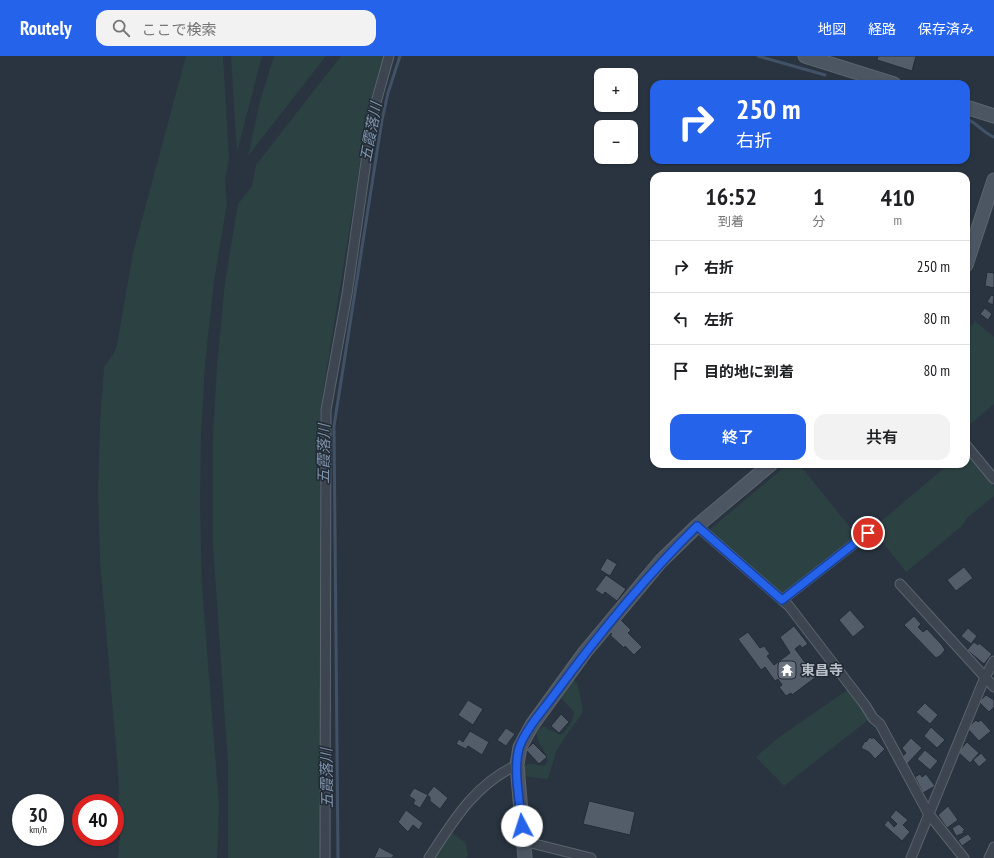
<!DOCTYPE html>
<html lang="ja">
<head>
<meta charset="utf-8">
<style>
  body { margin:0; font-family:"PT Sans Narrow","Noto Sans JP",sans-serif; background:#f2f2f2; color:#202124; height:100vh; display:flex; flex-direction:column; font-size:15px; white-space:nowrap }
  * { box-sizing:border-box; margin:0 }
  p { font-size:13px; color:#757577 }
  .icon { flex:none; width:22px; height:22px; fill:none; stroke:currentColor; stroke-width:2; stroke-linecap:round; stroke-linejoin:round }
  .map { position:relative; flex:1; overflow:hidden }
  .panel { position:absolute; left:650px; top:116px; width:320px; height:296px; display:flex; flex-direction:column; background:#fff; border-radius:12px; box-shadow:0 1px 3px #0004 }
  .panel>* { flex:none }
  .hud { position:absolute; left:650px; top:24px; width:320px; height:84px; border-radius:12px; box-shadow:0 1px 3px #0004; background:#2563eb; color:#fff; overflow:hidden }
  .tools { position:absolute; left:594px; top:12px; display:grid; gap:8px }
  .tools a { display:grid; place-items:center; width:44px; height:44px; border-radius:8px; background:#fff; box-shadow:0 1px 3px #0004; font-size:20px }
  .speed { position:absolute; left:12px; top:738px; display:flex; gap:8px; font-size:20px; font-weight:700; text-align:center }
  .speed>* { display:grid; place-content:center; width:52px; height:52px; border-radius:50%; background:#fff; box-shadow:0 1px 3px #0004; line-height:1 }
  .speed small { font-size:10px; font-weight:400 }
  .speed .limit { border:6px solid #d22; background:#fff; color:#111 }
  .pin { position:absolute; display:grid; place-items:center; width:34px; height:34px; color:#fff; margin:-17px; border:2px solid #fff; border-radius:50%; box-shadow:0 1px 4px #0007 }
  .me { position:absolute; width:44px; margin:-22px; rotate:355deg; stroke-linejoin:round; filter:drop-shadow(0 0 3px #0008) }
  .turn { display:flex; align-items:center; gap:14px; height:84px; padding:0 20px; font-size:18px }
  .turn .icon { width:52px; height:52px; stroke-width:2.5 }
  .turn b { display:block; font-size:28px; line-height:34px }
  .eta { display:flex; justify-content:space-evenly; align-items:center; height:68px; text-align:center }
  .eta b { font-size:24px; font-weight:600; line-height:28px }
  .button { display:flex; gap:8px; margin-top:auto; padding:8px 20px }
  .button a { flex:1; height:46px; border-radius:12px; background:#2563eb; color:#fff; font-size:16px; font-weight:600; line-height:46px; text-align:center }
  .button a+a { background:#f2f2f2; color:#202124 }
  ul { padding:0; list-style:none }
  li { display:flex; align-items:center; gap:12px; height:52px; padding:0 20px; border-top:1px solid #e0e0e0 }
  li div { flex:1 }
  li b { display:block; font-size:15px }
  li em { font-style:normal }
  header { display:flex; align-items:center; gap:24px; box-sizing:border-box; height:56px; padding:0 20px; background:#2563eb; color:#fff }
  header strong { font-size:19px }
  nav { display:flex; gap:22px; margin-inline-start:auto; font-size:14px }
  .search { width:280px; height:36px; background:#f2f2f2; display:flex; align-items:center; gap:10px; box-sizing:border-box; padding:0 14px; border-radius:12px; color:#757577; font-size:15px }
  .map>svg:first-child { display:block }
</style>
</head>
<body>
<header>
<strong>Routely</strong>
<div class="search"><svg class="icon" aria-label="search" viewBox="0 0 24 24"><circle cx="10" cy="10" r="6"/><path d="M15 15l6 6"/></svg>ここで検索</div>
<nav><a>地図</a><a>経路</a><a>保存済み</a></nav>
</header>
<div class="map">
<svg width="994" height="802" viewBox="0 0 994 802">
  <rect width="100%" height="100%" fill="#293440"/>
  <g fill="#2c4142">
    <path d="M186,0H223L229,102L225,124L227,147L214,225L205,308L201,379L200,449L202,530L219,750L217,802H118L120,778L118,714L100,505L98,437L100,366L104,311L114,297L117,289L133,197Z"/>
    <path d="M231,0H262L237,96Z"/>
    <path d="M274,0H326L248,100L260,45Z"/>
    <path d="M341,0H384L370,46L320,355L321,802H228V708L213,489V378L217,310L225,226L238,148L252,130L256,109Z"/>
    <path d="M975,265L994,281V348L966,372V277Z"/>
    <path d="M966,397L994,431V440L967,462L962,470L906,516L872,473L949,408H966Z"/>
    <path d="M788,408H799L857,480L784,539L709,474Z"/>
    <path d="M572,621L578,630L583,653L582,658L567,678L556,696L548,723L522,720V712C529,704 534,710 544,710L548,705C547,693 527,679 543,670L560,679C568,674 573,665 574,656L560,641L561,636Z"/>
    <path d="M850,632L869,660L868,664L784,730L756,701L778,682Z"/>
    <path d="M450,776L465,786L468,799L466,802H433Z"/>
  </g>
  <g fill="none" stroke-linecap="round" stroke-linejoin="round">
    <g stroke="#415267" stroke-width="3">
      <path d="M758,0L825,19"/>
      <path d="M851,27L853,28"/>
      <path d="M966,63C978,67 983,77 994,81"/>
      <path d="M338,802L334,370L382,64L388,37L400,0"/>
    </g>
  </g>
  <g fill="#535d6a" stroke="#242d37">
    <path d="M878,0H916L912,15L877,4Z"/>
    <path d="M987,216L994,217V232L985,230Z"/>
    <path d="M991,239L994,240L993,249L987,246Z"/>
    <path d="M985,252L992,258L988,264L980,258Z"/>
    <path d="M752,408H761L757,413Z"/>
    <path d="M607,502L617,508L610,520L600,514Z"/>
    <path d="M964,511L973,522L956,535L947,524Z"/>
    <path d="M606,519L626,533L617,545L605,536L603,539L595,534Z"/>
    <path d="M850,554L865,571L853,581L839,564Z"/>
    <path d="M914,560L921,568L918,571L923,576L927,573L942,589L945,594L941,599L936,602L904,569Z"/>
    <path d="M620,563L631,574L628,577L642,591L634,599L625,590L624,592L610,579L612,578L609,575Z"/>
    <path d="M794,570L808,588L802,592L800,589L795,593L816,621L792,639L791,637L786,640L779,631L782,629L778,623L775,625L765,611L761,614L738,583L748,576L760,592L764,590L770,598L767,600L774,609L790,597L780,581Z"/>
    <path d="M968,572L977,580L971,588L961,580Z"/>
    <path d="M974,586L978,589L979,587L992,598L984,608L967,594Z"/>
    <path d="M986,639L994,644V651L989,656L979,646Z"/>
    <path d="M468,644L483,653L473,669L458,659Z"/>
    <path d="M925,647L938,659L930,668L916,656Z"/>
    <path d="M561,658L569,666L559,677L551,670Z"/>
    <path d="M976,664L978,666L981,664L991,675L979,685L967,672Z"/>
    <path d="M931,671L945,684L937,692L924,680Z"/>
    <path d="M506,672L515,678L506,690L497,684Z"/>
    <path d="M470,675L489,686L482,699L468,690L466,693L456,688L459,683L463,686Z"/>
    <path d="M870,681L872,683L873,681L885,693L875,703L869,696L861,692L865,685L866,686Z"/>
    <path d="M911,682L922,692L907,708L901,702L906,697L902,692Z"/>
    <path d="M967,686L979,697L970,707L958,696Z"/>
    <path d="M533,687L547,701L539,708L526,694Z"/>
    <path d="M925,694L938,705L930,714L917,703Z"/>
    <path d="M981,697L987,704L979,711L973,704Z"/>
    <path d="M920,718L922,721L926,718L935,730L923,737L915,721Z"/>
    <path d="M434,730L448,742L440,753L430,745V741L427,739Z"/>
    <path d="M414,732L428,739L420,752L413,748L415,744L409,740Z"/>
    <path d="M589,745L635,756L630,779L583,768Z"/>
    <path d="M948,750L958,764L947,772L938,759Z"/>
    <path d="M406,754L423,767L419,774L413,769L408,776L398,766Z"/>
    <path d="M896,754L908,764L903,769L910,776L902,785L884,769L888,764L894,771L897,768L890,761Z"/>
    <path d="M959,768L965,774L963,775L964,777L956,780L952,772Z"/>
    <path d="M968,778L972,783L962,790L958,784Z"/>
    <path d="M379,791L394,799L392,802H374Z"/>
  </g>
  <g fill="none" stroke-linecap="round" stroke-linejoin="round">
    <g stroke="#5b646d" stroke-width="11">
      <g id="street">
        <path d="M966,389L994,423"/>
        <path d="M697,470L789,550L865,649L873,662L880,668L928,757L964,802"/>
        <path d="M900,528L994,631"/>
        <path d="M782,544L868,477"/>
        <path d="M523,785L591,802"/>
        <path d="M325,802L326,354L347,238L373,57L389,0"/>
        <path d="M429,802C453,765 475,728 517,709"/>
        <path d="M911,802L985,621L994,605"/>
        <path d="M989,802L994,791"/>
      </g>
    </g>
    <g stroke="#5b646d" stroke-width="15">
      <g id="secondary">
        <path d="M805,0L894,28"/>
        <path d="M966,51L994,60"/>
        <path d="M966,209L994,124"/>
        <path d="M525,802L517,709L520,691L532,669L585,596L661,505L697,470L771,408"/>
      </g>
    </g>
    <use href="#street" stroke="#3d4650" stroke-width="9"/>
    <use href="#secondary" stroke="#4c5562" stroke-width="13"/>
  </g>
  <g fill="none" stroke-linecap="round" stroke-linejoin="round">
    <g stroke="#184099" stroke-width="10">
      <path id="route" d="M522,770C520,747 513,714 519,692C525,674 543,654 554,639C598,579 644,522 697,470L782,544L868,477"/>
    </g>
    <use href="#route" stroke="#2563eb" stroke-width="7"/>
  </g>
  <defs>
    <g id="temple-square" transform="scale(1)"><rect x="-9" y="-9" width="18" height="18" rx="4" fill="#6b7280" stroke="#222b35"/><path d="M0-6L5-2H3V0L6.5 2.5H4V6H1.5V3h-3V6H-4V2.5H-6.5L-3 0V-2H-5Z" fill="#fff"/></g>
  </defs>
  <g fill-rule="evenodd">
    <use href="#temple-square" x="787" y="614"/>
  </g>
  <g text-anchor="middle" stroke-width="3" stroke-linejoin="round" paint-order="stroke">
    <g font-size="14" font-weight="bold" fill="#bac1ca" stroke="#222b35" text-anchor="start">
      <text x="801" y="619">東昌寺</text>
    </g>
    <g font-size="15" font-style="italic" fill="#7e93aa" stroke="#222b35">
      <text transform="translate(371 76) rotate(-79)" y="5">五霞落川</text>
      <text transform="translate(324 398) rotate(-89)" y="5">五霞落川</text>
      <text transform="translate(327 722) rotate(-91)" y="5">五霞落川</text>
    </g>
  </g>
</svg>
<div class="tools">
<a>+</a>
<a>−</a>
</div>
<div class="speed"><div>30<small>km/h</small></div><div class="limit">40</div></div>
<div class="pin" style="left:868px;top:477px;background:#d93025"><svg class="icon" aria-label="arrive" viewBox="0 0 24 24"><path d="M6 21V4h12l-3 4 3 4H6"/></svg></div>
<svg class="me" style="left:522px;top:770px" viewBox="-20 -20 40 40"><circle r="19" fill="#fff"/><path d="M0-13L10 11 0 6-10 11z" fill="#2563eb"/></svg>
<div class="hud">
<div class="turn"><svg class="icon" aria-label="right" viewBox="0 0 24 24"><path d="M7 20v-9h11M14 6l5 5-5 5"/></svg><div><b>250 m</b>右折</div></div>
</div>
<section class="panel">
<div class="eta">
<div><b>16:52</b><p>到着</p></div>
<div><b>1</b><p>分</p></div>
<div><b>410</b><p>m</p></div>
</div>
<ul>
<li><svg class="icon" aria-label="right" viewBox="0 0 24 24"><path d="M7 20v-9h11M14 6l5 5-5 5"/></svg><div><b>右折</b></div><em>250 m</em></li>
<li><svg class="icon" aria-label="left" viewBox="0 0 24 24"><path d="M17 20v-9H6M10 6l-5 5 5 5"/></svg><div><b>左折</b></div><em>80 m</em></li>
<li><svg class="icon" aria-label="arrive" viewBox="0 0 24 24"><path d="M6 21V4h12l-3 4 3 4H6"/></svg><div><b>目的地に到着</b></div><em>80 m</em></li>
</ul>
<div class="button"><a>終了</a><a>共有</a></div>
</section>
</div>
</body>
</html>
